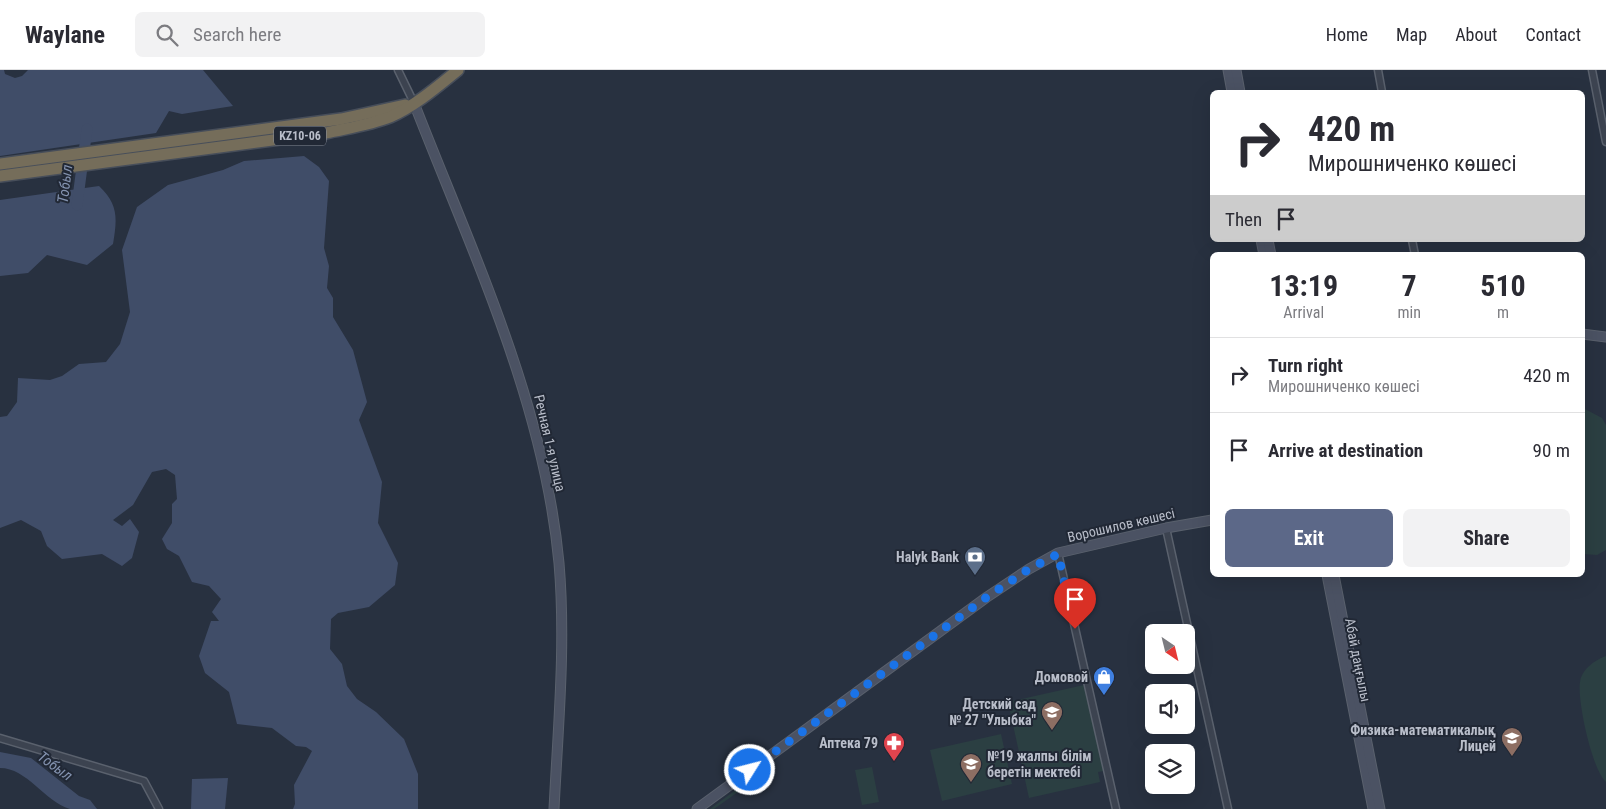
<!DOCTYPE html>
<html lang="en">
<head>
<meta charset="utf-8">
<style>
  body { margin:0; font-family:"Roboto Condensed",sans-serif; background:#f2f2f3; color:#2b2b33; height:100vh; display:flex; flex-direction:column; font-size:19px; white-space:nowrap }
  * { box-sizing:border-box; margin:0 }
  p { font-size:16px; color:#7c7c81 }
  .icon { flex:none; width:28px; height:28px; fill:none; stroke:currentColor; stroke-width:2; stroke-linecap:round; stroke-linejoin:round }
  .map { position:relative; flex:1; overflow:hidden }
  .side { position:absolute; left:1210px; top:182px; width:375px; height:325px; display:flex; flex-direction:column; background:#fff; border-radius:8px; box-shadow:0 5px 20px #0002 }
  .side>* { flex:none }
  .guide { position:absolute; left:1210px; top:20px; width:375px; height:152px; border-radius:8px; box-shadow:0 5px 20px #0002; background:#fff; color:#2b2b33; overflow:hidden }
  .needle { width:32px; rotate:145deg }
  .controls { position:absolute; left:1145px; top:554px; display:grid; gap:10px }
  .controls a { display:grid; place-items:center; width:50px; height:50px; border-radius:8px; background:#fff; box-shadow:0 5px 20px #0002; font-size:25px }
  .pin { position:absolute; display:grid; place-items:center; width:42px; height:42px; color:#fff; margin:-51px -21px; border-radius:50% 50% 50% 0; rotate:-45deg; box-shadow:0 0 5px #0007 }
  .pin .icon { rotate:45deg }
  .me { position:absolute; width:55px; margin:-28px; rotate:54deg; stroke-linejoin:round; filter:drop-shadow(0 0 4px #0008) }
  .turn { display:flex; align-items:center; gap:18px; height:105px; padding:0 15px; font-size:22px }
  .turn .icon { width:65px; height:65px; stroke-width:2.5 }
  .turn b { display:block; font-size:35px; line-height:42px }
  .then { display:flex; align-items:center; height:48px; padding:0 15px; background:#0003; gap:10px; font-size:19px }
  .eta { display:flex; justify-content:space-evenly; align-items:center; height:85px; text-align:center }
  .eta b { font-size:30px; font-weight:700; line-height:35px }
  .cta { display:flex; gap:10px; margin-top:auto; padding:10px 15px }
  .cta a { flex:1; height:58px; border-radius:8px; background:#5c6888; color:#fff; font-size:20px; font-weight:700; line-height:58px; text-align:center }
  .cta a+a { background:#f2f2f3; color:#2b2b33 }
  ul { padding:0; list-style:none }
  li { display:flex; align-items:center; gap:15px; height:75px; padding:0 15px; border-top:1px solid #e1e1e2 }
  li div { flex:1 }
  li b { display:block; font-size:19px }
  li em { font-style:normal }
  header { display:flex; align-items:center; gap:30px; box-sizing:border-box; height:70px; padding:0 25px; background:#fff; border-bottom:1px solid #e1e1e2 }
  header strong { font-size:24px }
  nav { display:flex; gap:28px; margin-inline-start:auto; font-size:18px }
  .search { width:350px; height:45px; background:#f2f2f3; display:flex; align-items:center; gap:12px; box-sizing:border-box; padding:0 18px; border-radius:8px; color:#7c7c81; font-size:19px }
  .map>svg:first-child { display:block }
</style>
</head>
<body>
<header>
<strong>Waylane</strong>
<div class="search"><svg class="icon" aria-label="search" viewBox="0 0 24 24"><circle cx="10" cy="10" r="6"/><path d="M15 15l6 6"/></svg>Search here</div>
<nav><a>Home</a><a>Map</a><a>About</a><a>Contact</a></nav>
</header>
<div class="map">
<svg width="1606" height="739" viewBox="0 0 1606 739">
  <rect width="100%" height="100%" fill="#283140"/>
  <g fill="#2b3f42">
    <path d="M1583,338L1602,348L1606,355V480L1597,485L1583,484Z"/>
    <path d="M1606,586V712C1592,700 1577,630 1580,612C1582,599 1595,590 1606,586Z"/>
    <path d="M1084,615L1104,701L1098,702L1100,712L1029,728L1008,632Z"/>
    <path d="M1001,664L1012,714L942,731L930,680Z"/>
    <path d="M872,697L879,732L862,735L855,700Z"/>
    <path d="M764,699L769,700L714,739H710Z"/>
  </g>
  <g fill="#404d68">
    <path d="M0,0H4L5,4L15,8L22,6L28,0H203L233,36L182,44L169,41L156,63L0,86Z"/>
    <path d="M304,86L319,97L329,111L324,178L329,196L327,218L333,228V247L353,280L367,332L359,350L382,412L378,453L398,493L395,515L369,537L338,543L331,549L330,579L342,594L347,616L357,629L376,642L404,669L418,704V739H293L295,734L294,715L312,681L306,677L296,676L272,658L237,654L229,622L205,603L199,586L211,551H219L212,542L221,529L209,516L192,512L179,486L167,479L162,469L172,453V434L177,429L175,405L166,399L152,402L133,435L113,450L122,456L130,449L139,462L132,488L122,496L102,484L62,489L47,476L41,461L21,450L0,458V347L7,346L17,332L18,308L50,310L62,306L79,294L106,292L120,274L130,242L122,180L137,137L168,115L223,100L244,91Z"/>
    <path d="M99,116C119,135 117,149 113,174L87,195L47,185L28,203L0,206V130Z"/>
    <path d="M0,682L31,688L79,726L90,730L97,739C89,739 77,739 70,739C44,731 27,698 0,698Z"/>
    <path d="M228,708L225,739H191L192,709Z"/>
  </g>
  <g fill="none" stroke-linecap="round" stroke-linejoin="round">
    <path stroke="#404d68" stroke-width="11" d="M77,135L87,59"/>
    <g stroke="#5a616d" stroke-width="9">
      <g id="street">
        <path d="M398,0L414,33"/>
        <path d="M1378,0L1382,22"/>
        <path d="M1592,0L1606,72"/>
        <path d="M1412,170L1415,185"/>
        <path d="M1166,458L1228,739"/>
        <path d="M1058,483L1116,739"/>
        <path d="M0,668L144,711L159,739"/>
      </g>
    </g>
    <g stroke="#5a616d" stroke-width="11">
      <g id="secondary">
        <path d="M1228,0L1232,22"/>
        <path d="M1236,0L1240,22"/>
        <path d="M414,33C472,182 544,332 559,493C566,575 558,657 554,739"/>
        <path d="M1261,170L1264,185"/>
        <path d="M1268,170L1271,185"/>
        <path d="M1582,264L1606,267"/>
        <path d="M1327,505L1373,739"/>
        <path d="M1334,505L1380,739"/>
        <path d="M697,739L987,527L1029,499L1058,483L1166,458L1212,450"/>
      </g>
    </g>
    <g stroke="#474e5a" stroke-width="14">
      <g id="highway">
        <path d="M0,94L341,49L405,35"/>
        <path d="M0,106L326,63C348,58 370,55 390,47C415,36 437,17 458,0"/>
      </g>
    </g>
    <use href="#street" stroke="#3c4350" stroke-width="6"/>
    <use href="#secondary" stroke="#4b5263" stroke-width="9"/>
    <use href="#highway" stroke="#756d5a" stroke-width="11"/>
  </g>
  <g fill="none" stroke-linecap="round" stroke-linejoin="round">
    <path stroke="#1a73e8" stroke-width="9" stroke-dasharray="0 16.2" d="M750,700L987,527L1029,499L1058,484L1075,559"/>
  </g>
  <defs>
    <g id="bank-pin" transform="scale(1.125)"><path d="M0 17L-7.5 6A9.5 9.5 0 1 1 7.5 6Z" fill="#5c6f8a" stroke="#212835"/><path d="M-6-4H6V4H-6ZM0-2.3a2.3 2.3 0 1 0 0 4.6a2.3 2.3 0 1 0 0-4.6Z" fill="#fff"/></g>
    <g id="shop-pin" transform="scale(1.125)"><path d="M0 17L-7.5 6A9.5 9.5 0 1 1 7.5 6Z" fill="#3f7fe0" stroke="#212835"/><path d="M-5-2.5h2.3a2.7 3.5 0 0 1 5.4 0H5L5.5 6h-11ZM-1.5-2.5h3a1.5 2.3 0 0 0-3 0Z" fill="#fff"/></g>
    <g id="school-pin" transform="scale(1.125)"><path d="M0 17L-7.5 6A9.5 9.5 0 1 1 7.5 6Z" fill="#8d6e63" stroke="#212835"/><path d="M0-5L7-2L0 1L-7-2ZM-4 1L0 2.5L4 1V4Q0 6-4 4Z" fill="#fff"/></g>
    <g id="pharmacy-pin" transform="scale(1.125)"><path d="M0 17L-7.5 6A9.5 9.5 0 1 1 7.5 6Z" fill="#e0444e" stroke="#212835"/><path d="M-2-6h4v4h4v4h-4v4h-4v-4h-4v-4h4Z" fill="#fff"/></g>
  </defs>
  <g fill-rule="evenodd">
    <use href="#bank-pin" x="975" y="487"/>
    <use href="#shop-pin" x="1104" y="607"/>
    <use href="#school-pin" x="1052" y="642"/>
    <use href="#school-pin" x="1512" y="668"/>
    <use href="#pharmacy-pin" x="894" y="673"/>
    <use href="#school-pin" x="971" y="694"/>
  </g>
  <g text-anchor="middle" stroke-width="4" stroke-linejoin="round" paint-order="stroke">
    <rect fill="#212835" stroke="#8b919d" stroke-width="1" x="274" y="56.5" width="52" height="19" rx="4"/>
    <g font-size="12" font-weight="bold" fill="#b9beca">
      <text x="300" y="70">KZ10-06</text>
    </g>
    <g font-size="14" fill="#b9beca" stroke="#212835">
      <text transform="translate(550 373) rotate(77)" y="5">Речная 1-я улица</text>
      <text transform="translate(1121 455) rotate(-13)" y="5">Ворошилов көшесі</text>
      <text transform="translate(1358 590) rotate(79)" y="5">Абай даңғылы</text>
    </g>
    <g font-size="14" font-weight="bold" fill="#b9beca" stroke="#212835" text-anchor="end">
      <text x="959" y="492">Halyk Bank</text>
      <text x="1088" y="612">Домовой</text>
      <text x="1036" y="639">Детский сад<tspan x="1036" dy="16">№ 27 "Улыбка"</tspan></text>
      <text x="1496" y="665">Физика-математикалық<tspan x="1496" dy="16">Лицей</tspan></text>
      <text x="878" y="678">Аптека 79</text>
      <text x="987" y="691" text-anchor="start">№19 жалпы білім<tspan x="987" dy="16">беретін мектебі</tspan></text>
    </g>
    <g font-size="15" font-style="italic" fill="#8392af" stroke="#212835">
      <text transform="translate(65 114) rotate(-83)" y="5">Тобыл</text>
      <text transform="translate(55 696) rotate(36)" y="5">Тобыл</text>
    </g>
  </g>
</svg>
<div class="controls">
<a><svg class="needle" viewBox="-14 -14 28 28"><path d="M0-13l5 13h-10z" fill="#e53935"/><path d="M0 13l5-13h-10z" fill="#7c7c81"/></svg></a>
<a><svg class="icon" aria-label="sound" viewBox="0 0 24 24"><path d="M4 9h4l5-4v14l-5-4H4zM17 9q2 3 0 6"/></svg></a>
<a><svg class="icon" aria-label="layers" viewBox="0 0 24 24"><path d="M12 4l9 5-9 5-9-5zM3 14l9 5 9-5"/></svg></a>
</div>
<div class="pin" style="left:1075px;top:559px;background:#d93025"><svg class="icon" aria-label="arrive" viewBox="0 0 24 24"><path d="M6 21V4h12l-3 4 3 4H6"/></svg></div>
<svg class="me" style="left:750px;top:700px" viewBox="-20 -20 40 40"><circle r="17" fill="#1a73e8" stroke="#fff" stroke-width="3"/><path d="M0-11L8 9 0 5-8 9z" fill="#fff"/></svg>
<div class="guide">
<div class="turn"><svg class="icon" aria-label="right" viewBox="0 0 24 24"><path d="M7 20v-9h11M14 6l5 5-5 5"/></svg><div><b>420 m</b>Мирошниченко көшесі</div></div>
<div class="then">Then<svg class="icon" aria-label="arrive" viewBox="0 0 24 24"><path d="M6 21V4h12l-3 4 3 4H6"/></svg></div>
</div>
<section class="side">
<div class="eta">
<div><b>13:19</b><p>Arrival</p></div>
<div><b>7</b><p>min</p></div>
<div><b>510</b><p>m</p></div>
</div>
<ul>
<li><svg class="icon" aria-label="right" viewBox="0 0 24 24"><path d="M7 20v-9h11M14 6l5 5-5 5"/></svg><div><b>Turn right</b><p>Мирошниченко көшесі</p></div><em>420 m</em></li>
<li><svg class="icon" aria-label="arrive" viewBox="0 0 24 24"><path d="M6 21V4h12l-3 4 3 4H6"/></svg><div><b>Arrive at destination</b></div><em>90 m</em></li>
</ul>
<div class="cta"><a>Exit</a><a>Share</a></div>
</section>
</div>
</body>
</html>
